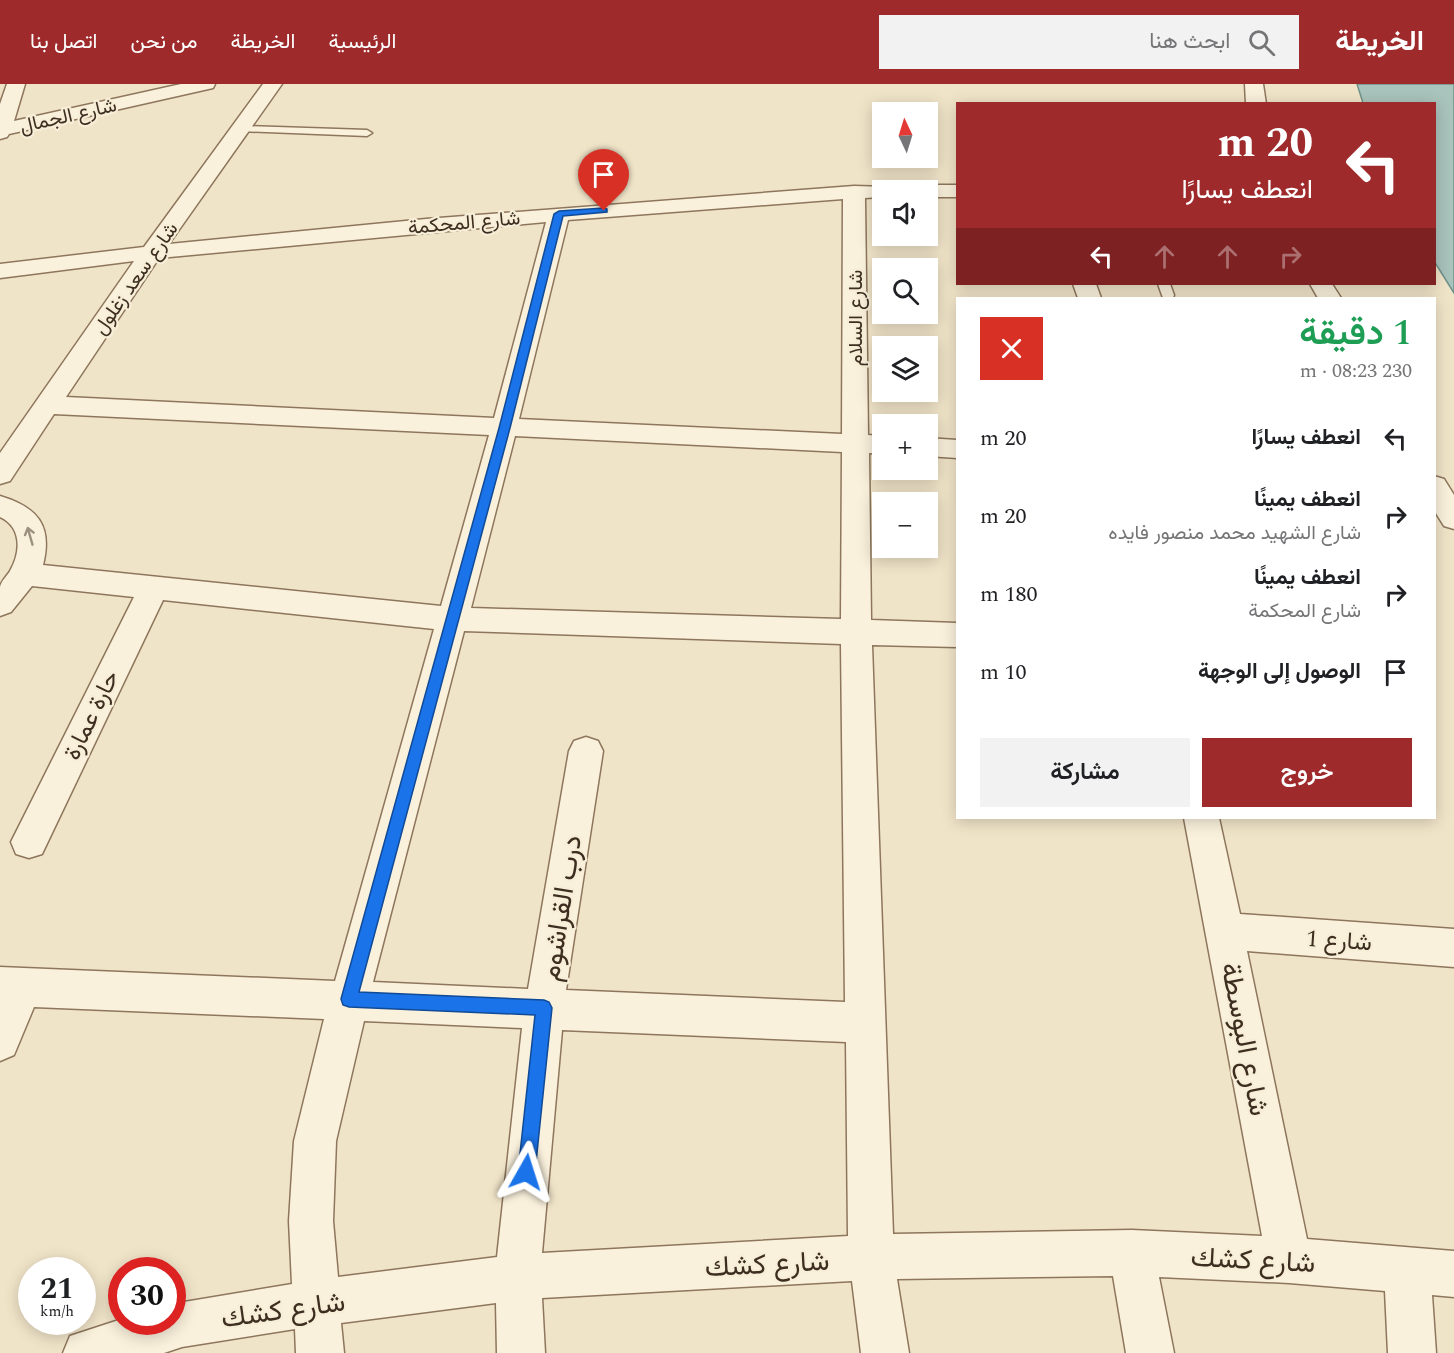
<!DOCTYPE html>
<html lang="ar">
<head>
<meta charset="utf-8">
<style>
  body { margin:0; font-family:Spectral,Vazirmatn,serif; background:#f2f2f2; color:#202124; direction:rtl; height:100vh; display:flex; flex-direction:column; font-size:22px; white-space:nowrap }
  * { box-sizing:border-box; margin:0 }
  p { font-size:20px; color:#757577 }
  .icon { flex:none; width:33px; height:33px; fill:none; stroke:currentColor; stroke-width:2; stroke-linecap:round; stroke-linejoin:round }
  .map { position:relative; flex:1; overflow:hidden; direction:ltr }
  .panel { position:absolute; left:956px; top:213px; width:480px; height:522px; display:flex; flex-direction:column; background:#fff; border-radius:0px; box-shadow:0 3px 15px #0003; direction:rtl }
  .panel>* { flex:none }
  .hud { position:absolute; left:956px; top:18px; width:480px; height:183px; border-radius:0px; box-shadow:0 3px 15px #0003; direction:rtl; background:#9e2a2b; color:#fff; overflow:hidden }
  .needle { width:39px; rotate:356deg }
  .buttons { position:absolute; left:872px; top:18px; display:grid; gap:12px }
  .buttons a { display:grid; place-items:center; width:66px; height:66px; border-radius:0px; background:#fff; box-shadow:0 3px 15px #0003; font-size:30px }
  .speed { position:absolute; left:18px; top:1173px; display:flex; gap:12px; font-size:30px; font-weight:700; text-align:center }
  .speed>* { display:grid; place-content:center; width:78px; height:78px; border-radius:50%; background:#fff; box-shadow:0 3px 15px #0003; line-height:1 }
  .speed small { font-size:15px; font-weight:400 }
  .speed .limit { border:9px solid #d22; background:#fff; color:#111 }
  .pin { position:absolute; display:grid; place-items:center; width:51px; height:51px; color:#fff; margin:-62px -26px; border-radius:50% 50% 50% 0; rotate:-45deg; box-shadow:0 0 6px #0007 }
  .pin .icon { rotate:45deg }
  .me { position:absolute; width:66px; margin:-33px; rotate:6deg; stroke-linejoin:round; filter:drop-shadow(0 0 4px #0008) }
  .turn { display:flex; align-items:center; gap:21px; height:126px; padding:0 24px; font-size:27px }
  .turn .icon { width:78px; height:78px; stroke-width:2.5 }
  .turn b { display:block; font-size:42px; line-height:51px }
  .lanes { display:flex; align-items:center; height:57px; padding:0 24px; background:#0003; justify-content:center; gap:30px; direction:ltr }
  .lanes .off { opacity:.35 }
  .round { display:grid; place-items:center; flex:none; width:63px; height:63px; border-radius:0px; background:#f2f2f2 }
  .overview { display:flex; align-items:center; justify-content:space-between; height:102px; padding:0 24px }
  h1 { font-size:36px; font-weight:600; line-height:45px; color:#1e9e55 }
  .action { display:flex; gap:12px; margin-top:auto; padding:12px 24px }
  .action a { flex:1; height:69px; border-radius:0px; background:#9e2a2b; color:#fff; font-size:24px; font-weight:600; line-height:69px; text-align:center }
  .action a+a { background:#f2f2f2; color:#202124 }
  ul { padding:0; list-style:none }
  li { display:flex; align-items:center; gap:18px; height:78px; padding:0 24px }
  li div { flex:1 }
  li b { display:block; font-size:22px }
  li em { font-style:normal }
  header { display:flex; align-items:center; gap:36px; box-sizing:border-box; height:84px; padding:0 30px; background:#9e2a2b; color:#fff }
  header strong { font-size:28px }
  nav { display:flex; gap:33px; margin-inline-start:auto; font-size:21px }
  .search { width:420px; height:54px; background:#f2f2f2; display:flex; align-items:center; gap:15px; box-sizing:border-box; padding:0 21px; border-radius:0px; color:#757577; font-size:22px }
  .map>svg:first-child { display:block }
</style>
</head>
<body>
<header>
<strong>الخريطة</strong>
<div class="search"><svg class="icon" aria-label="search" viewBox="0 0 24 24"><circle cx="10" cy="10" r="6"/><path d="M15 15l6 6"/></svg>ابحث هنا</div>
<nav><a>الرئيسية</a><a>الخريطة</a><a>من نحن</a><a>اتصل بنا</a></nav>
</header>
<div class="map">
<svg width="1454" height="1269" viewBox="0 0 1454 1269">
  <rect width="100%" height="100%" fill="#f0e4c8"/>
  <path fill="#a9c4bc" stroke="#6f938a" stroke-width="1.5" d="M1357,0H1454V209L1434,177V20L1363,19Z"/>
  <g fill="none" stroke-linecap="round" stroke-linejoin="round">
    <g stroke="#8d765c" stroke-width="3">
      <g id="service">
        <path d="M243,42L367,46L372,49L367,52L239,47V43Z"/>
        <path d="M1158,200H1170L1174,211L1173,214H1163Z"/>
      </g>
    </g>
    <g stroke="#8d765c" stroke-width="3">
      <g id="minor">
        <path d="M7,0H25L14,37L181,0H215L213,4L9,50L7,53L0,55V20Z"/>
        <path d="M263,0H282L169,160L426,135L854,102L889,103L892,106H882V113L865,114L868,351L882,352V370L869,369L871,536L957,539V563L872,561L893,1150L1132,1146L1262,1152L1184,734H1219L1240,830L1454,845V883L1247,867L1307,1155L1454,1167V1213L1432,1211L1436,1269H1388L1385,1207L1289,1199L1159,1193L1174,1269H1126L1113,1192L897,1195L909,1269H861L852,1197L542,1214L545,1269H497L496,1219L341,1239L344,1269H296L295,1245L182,1263L164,1269H63L70,1252L122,1235V1238H172V1220L292,1200L289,1137L294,1057L324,935L34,923L14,971L0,977V883L335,897L434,545L163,516L42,770L29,774L16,770L11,758L134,513L32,502L11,528L0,532C0,523 0,512 0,503C1,497 7,492 10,487C21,468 22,443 0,433V412C37,423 53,441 43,481L441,522L489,351L54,330L10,397L0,400V369L134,177L0,194V180L144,163ZM843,115L842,350L519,335L568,136ZM546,138L494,334L66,313L159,174ZM515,352L842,368L841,535L471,524ZM464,547L841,560L845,918L566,906L603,667L598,657L586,653L574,657L569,667L528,905L373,898ZM364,937L522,944L497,1173L338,1193L333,1137L336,1057ZM562,946L846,958L848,1152L542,1169Z"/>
        <path d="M927,101H957V113H927V106H917L920,103Z"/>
        <path d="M1073,200H1096L1101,214H1078Z"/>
        <path d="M927,354L957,356V374L927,372Z"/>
      </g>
    </g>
    <g stroke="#8d765c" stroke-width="3">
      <g id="tertiary">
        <path d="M1245,0H1263L1266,20H1246Z"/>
        <path d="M1310,200H1332L1341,214H1318Z"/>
        <path d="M1434,392L1444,395L1454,411V445L1444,442L1434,426Z"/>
      </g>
    </g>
    <use href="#service" fill="#faf1dc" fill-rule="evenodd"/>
    <use href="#minor" fill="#faf1dc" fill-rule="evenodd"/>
    <use href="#tertiary" fill="#faf1dc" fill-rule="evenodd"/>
  </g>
  <defs><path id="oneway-shaft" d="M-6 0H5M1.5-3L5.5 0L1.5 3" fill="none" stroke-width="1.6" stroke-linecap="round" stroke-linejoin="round" transform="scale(1.5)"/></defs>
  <use stroke="#9c907e" href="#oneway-shaft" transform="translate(30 452) rotate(-106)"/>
  <path fill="#1a73e8" stroke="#114b97" stroke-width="1.5" d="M604,124L607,125V128L563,132L510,344L359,908L544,916L549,918L552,924L535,1088L533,1094L526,1097L520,1094L518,1088L535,931L349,923L343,921L341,915L499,344L554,130L559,127Z"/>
  <g text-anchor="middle" stroke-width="4.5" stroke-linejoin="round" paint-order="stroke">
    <g font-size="20" fill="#3d2e20" stroke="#f7eed8">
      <text transform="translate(68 31) rotate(-13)" y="7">شارع الجمال</text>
      <text transform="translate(464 138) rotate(-5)" y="7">شارع المحكمة</text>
      <text transform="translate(135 194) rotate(-55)" y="7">شارع سعد زغلول</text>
      <text transform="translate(855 234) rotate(-90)" y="7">شارع السلام</text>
    </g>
    <g font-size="24" fill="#3d2e20" stroke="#f7eed8">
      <text transform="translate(91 631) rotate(-64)" y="8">حارة عمارة</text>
      <text transform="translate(1339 856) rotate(4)" y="8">شارع 1</text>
    </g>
    <g font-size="28" fill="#3d2e20" stroke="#f7eed8">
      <text transform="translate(560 824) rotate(-81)" y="10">درب القراشوم</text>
      <text transform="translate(1246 955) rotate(79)" y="10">شارع البوسطة</text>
      <text transform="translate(1253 1175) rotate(3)" y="10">شارع كشك</text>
      <text transform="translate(767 1179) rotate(-3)" y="10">شارع كشك</text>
      <text transform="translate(283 1225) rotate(-8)" y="10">شارع كشك</text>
    </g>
  </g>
</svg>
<div class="buttons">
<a><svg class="needle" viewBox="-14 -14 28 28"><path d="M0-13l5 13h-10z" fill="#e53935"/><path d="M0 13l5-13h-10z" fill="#757577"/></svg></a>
<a><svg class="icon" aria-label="sound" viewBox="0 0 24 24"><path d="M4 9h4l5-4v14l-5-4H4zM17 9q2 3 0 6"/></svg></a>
<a><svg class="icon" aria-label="search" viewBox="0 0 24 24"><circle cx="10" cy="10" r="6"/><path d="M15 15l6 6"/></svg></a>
<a><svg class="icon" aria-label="layers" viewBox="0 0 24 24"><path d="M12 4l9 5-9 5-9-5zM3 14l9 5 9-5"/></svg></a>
<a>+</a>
<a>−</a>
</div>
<div class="speed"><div>21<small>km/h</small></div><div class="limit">30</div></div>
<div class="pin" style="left:604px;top:127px;background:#d93025"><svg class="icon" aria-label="arrive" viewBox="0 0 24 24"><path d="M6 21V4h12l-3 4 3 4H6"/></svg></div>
<svg class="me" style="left:526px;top:1088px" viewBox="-20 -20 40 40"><path d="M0-17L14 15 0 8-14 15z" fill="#1a73e8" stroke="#fff" stroke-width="4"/></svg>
<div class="hud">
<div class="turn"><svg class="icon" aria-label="left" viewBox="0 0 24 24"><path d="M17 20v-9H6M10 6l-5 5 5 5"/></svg><div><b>20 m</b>انعطف يسارًا</div></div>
<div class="lanes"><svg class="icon" aria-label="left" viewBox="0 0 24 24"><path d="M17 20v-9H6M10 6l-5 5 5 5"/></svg><svg class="icon off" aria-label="ahead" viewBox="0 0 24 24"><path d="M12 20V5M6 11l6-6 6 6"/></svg><svg class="icon off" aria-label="ahead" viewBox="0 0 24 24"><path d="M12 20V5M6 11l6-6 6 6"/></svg><svg class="icon off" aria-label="right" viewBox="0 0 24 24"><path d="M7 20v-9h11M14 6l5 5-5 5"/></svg></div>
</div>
<section class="panel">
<div class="overview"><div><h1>1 دقيقة</h1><p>230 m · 08:23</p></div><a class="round" style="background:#d93025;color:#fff"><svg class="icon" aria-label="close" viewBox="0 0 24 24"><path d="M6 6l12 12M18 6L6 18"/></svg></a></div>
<ul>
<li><svg class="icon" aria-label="left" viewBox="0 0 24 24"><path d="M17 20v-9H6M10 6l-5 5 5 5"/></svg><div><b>انعطف يسارًا</b></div><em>20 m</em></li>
<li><svg class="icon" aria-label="right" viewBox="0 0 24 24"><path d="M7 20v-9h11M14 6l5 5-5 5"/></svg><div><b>انعطف يمينًا</b><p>شارع الشهيد محمد منصور فايده</p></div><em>20 m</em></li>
<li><svg class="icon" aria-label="right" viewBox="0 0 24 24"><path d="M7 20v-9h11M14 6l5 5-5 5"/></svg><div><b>انعطف يمينًا</b><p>شارع المحكمة</p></div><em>180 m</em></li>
<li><svg class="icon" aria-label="arrive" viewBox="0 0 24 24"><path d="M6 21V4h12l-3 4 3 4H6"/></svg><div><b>الوصول إلى الوجهة</b></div><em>10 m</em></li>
</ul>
<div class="action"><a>خروج</a><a>مشاركة</a></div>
</section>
</div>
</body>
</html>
